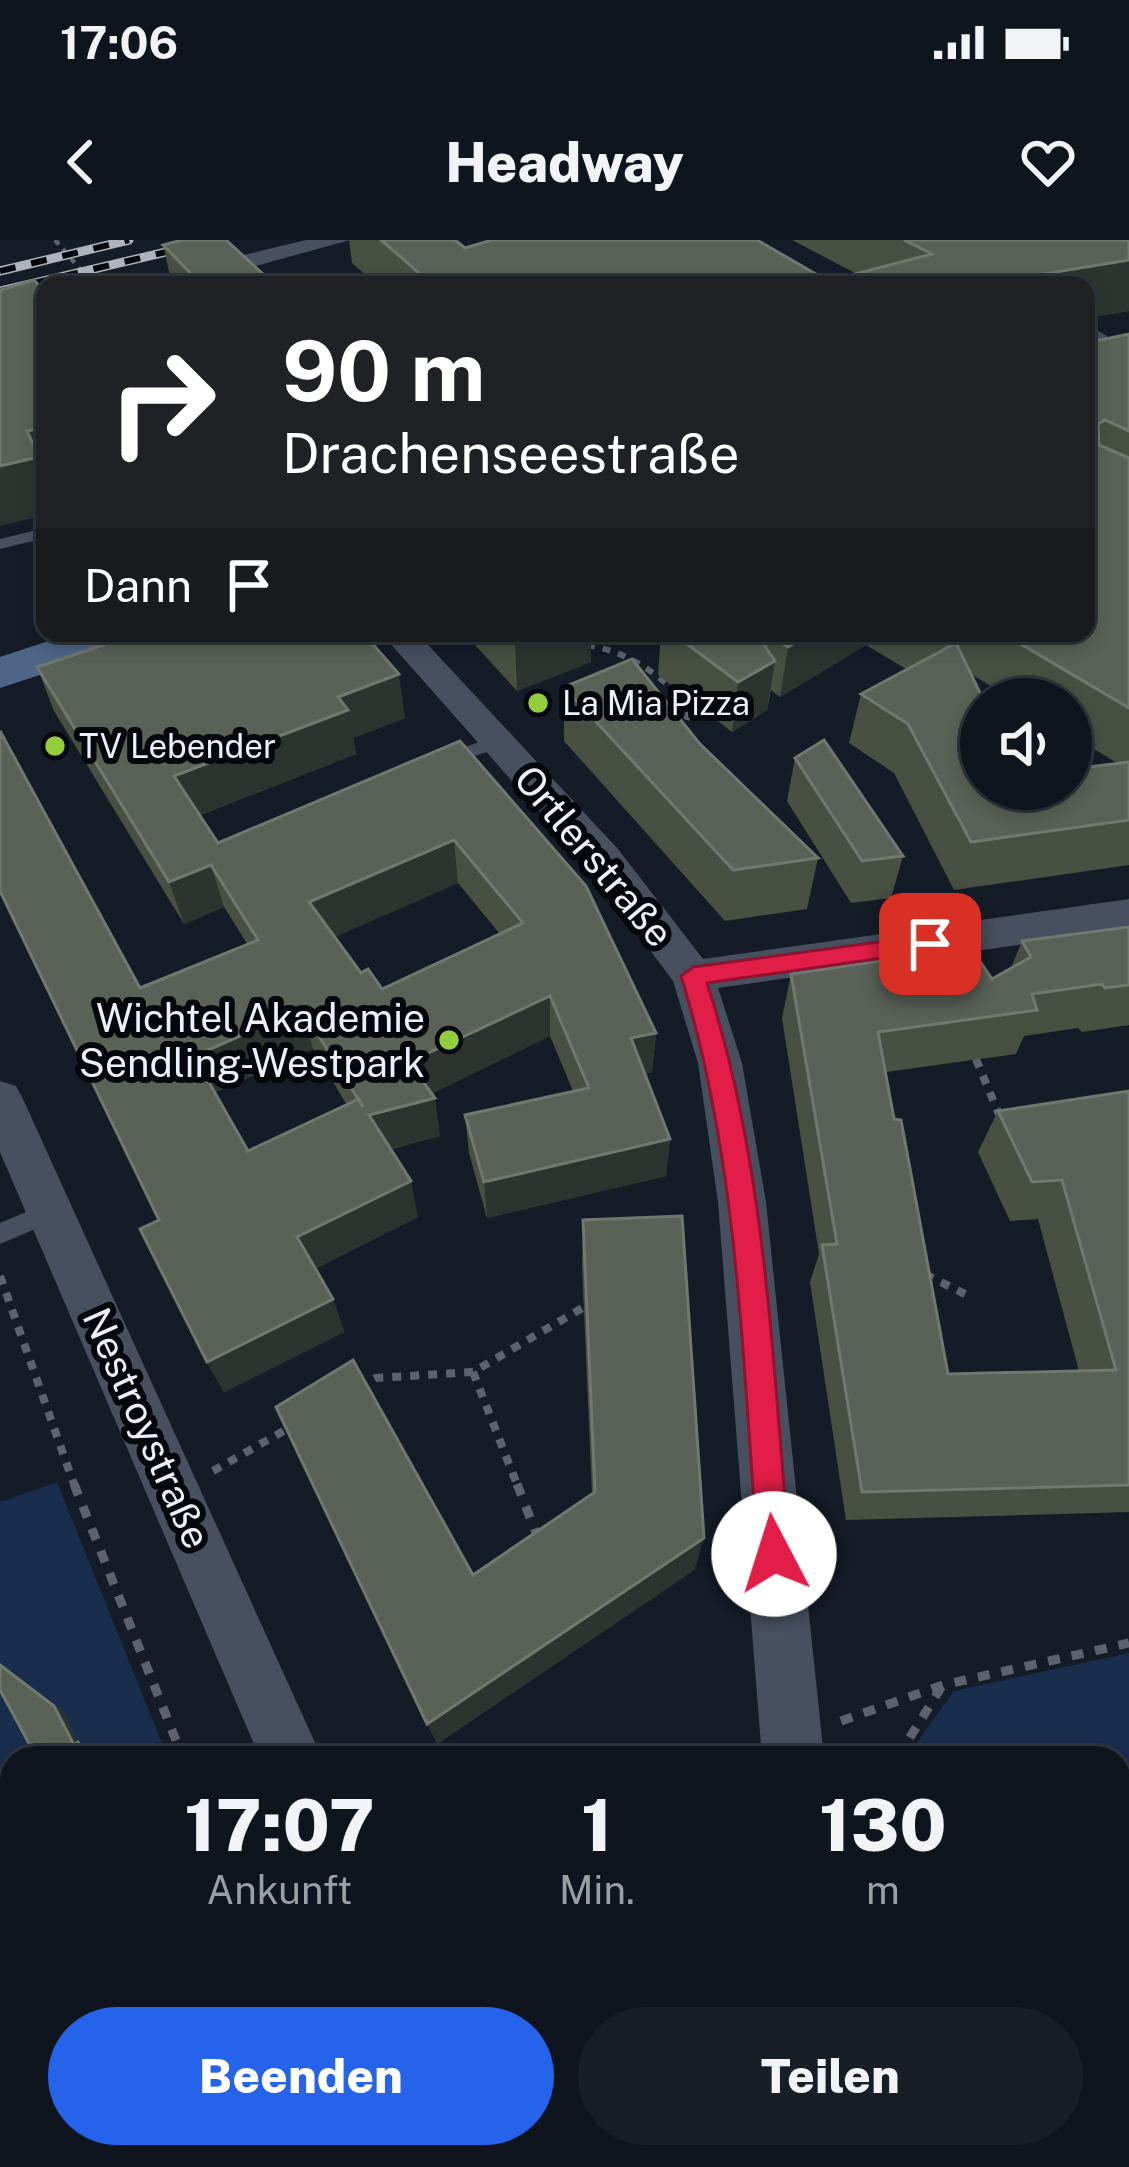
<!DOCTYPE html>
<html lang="de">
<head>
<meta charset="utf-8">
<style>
  body { margin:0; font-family:"Public Sans",sans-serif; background:#181e27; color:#f1f3f6; height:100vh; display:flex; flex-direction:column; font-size:45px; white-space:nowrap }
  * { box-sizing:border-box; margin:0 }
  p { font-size:39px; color:#9b9fa4 }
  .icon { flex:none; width:66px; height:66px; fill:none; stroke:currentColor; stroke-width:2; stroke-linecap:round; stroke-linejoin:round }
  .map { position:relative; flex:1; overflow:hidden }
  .details { position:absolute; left:0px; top:1506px; width:1131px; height:423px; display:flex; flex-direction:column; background:#0f151e; border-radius:36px 36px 0 0; box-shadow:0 6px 18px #0003,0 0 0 3px #2f343c }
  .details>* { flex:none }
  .top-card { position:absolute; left:36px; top:36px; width:1059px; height:366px; border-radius:24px; box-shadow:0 6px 18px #0003,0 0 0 3px #2f343c; background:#202124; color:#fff; overflow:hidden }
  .controls { position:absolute; left:960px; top:438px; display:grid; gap:24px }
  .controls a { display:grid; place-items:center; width:132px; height:132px; border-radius:50%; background:#0f151e; box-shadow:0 6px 18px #0003,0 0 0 3px #2f343c; font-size:60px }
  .pin { position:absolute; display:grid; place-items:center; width:102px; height:102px; color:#fff; margin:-51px; border-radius:24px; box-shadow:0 6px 18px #0006 }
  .me { position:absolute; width:132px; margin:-66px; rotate:355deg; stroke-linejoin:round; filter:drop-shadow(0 0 9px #0008) }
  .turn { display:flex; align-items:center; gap:42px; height:252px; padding:0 48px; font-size:54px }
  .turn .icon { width:156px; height:156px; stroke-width:2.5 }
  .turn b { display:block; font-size:84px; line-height:102px }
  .then { display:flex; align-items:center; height:114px; padding:0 48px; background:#0003; gap:24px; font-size:45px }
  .eta { display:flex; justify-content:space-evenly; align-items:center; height:204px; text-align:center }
  .eta b { font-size:72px; font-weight:800; line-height:84px }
  .button { display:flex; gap:24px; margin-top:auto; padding:24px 48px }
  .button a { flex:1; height:138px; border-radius:72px; background:#2563eb; color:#fff; font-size:48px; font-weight:800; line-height:138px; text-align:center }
  .button a+a { background:#181e27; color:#f1f3f6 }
  .status { display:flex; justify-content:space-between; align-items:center; height:84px; padding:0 60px; background:#0f151e; direction:ltr }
  .status svg { height:33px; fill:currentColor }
  header { display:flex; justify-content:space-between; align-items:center; height:156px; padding:0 48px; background:#0f151e; font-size:54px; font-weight:800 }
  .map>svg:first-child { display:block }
</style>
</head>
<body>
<div class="status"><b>17:06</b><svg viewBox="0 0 49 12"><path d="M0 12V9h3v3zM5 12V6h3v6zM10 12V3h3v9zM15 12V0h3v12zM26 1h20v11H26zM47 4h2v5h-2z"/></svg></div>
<header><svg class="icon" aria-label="back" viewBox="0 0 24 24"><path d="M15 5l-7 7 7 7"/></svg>Headway<svg class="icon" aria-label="heart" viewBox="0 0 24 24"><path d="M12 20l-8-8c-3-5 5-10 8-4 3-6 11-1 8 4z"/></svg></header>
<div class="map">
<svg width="1129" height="1927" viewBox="0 0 1129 1927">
  <rect width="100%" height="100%" fill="#141c28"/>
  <g fill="#192d4c">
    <path d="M57,1242L168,1518H12V1917H362L363,1927H0V1262Z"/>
    <path d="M1129,1413V1527L1119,1530V1518H906L954,1451Z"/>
  </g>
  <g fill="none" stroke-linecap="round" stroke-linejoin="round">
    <g stroke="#5c636e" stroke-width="4.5" stroke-dasharray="6 6" stroke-linecap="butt">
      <path d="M55,0L94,45"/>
      <path d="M363,45L368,44"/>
    </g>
    <g stroke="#5c636e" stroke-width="6" stroke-dasharray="8 8" stroke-linecap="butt">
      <path d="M587,405C630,412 661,435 690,467L683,494"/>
      <path d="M982,455L987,459"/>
      <path d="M1071,518L1092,533"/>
    </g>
    <g stroke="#5c636e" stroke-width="8" stroke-dasharray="9 9" stroke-linecap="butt">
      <path d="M976,819L1000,877"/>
      <path d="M925,1034L971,1057"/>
      <path d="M0,1036L75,1247"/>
      <path d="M473,1132L518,1247"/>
      <path d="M359,1148L376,1138L473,1132L584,1067"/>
      <path d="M213,1231L294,1185"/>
    </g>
    <g stroke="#5c636e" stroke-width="9" stroke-dasharray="12 12" stroke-linecap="butt">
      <path d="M74,1244L183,1518"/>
      <path d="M517,1244L538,1298"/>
      <path d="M841,1481L943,1445L1129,1403"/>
      <path d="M724,1518L741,1513"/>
      <path d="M897,1518L942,1446"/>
      <path d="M0,1573L12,1589"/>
      <path d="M1122,1688L1129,1716"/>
      <path d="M7,1823L12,1842"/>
      <path d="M44,1917L45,1927"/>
      <path d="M159,1917L163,1927"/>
      <path d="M597,1917L599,1927"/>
      <path d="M1000,1919L1033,1918"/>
      <path d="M394,1927L396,1917"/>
    </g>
    <g fill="#46505f" fill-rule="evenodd">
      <path d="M45,288V298L0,309V299Z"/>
      <path d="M497,496L506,502L504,506L443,527L434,521L436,517Z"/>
      <path d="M52,961L61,964L64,971L61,978L0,1004V983Z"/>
      <rect x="489" y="1917" width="36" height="10"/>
    </g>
    <g fill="#46505f" fill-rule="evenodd">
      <path d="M306,0H350L187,45L174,37L178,31Z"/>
      <path d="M1086,84L1107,96V108L1086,107Z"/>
      <path d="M381,393H417L618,609L703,719L1129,659V689L718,748L742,823L766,962L824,1518H762L718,962L698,823L673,741L590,629Z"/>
      <path d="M0,841L16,846L23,859L322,1518H260L0,912Z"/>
      <path d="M1129,1561V1623L1119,1625V1563Z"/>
    </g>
    <path fill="#4e6587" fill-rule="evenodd" d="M73,393H145L138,403L0,448V417Z"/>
    <g stroke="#adb4bd" stroke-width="9">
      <g id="rail">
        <path d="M0,31L129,0"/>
        <path d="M0,51L217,0"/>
      </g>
    </g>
    <use href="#rail" stroke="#04070b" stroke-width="6" stroke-dasharray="16" stroke-linecap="butt"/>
  </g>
  <g fill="#485042" fill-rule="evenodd">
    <path d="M349,0H455L465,8L828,41L857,34L792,0H1129V71L1086,78V45H377L352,23Z"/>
    <path d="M163,5L275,45H172Z"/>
    <path d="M1129,94V625L954,650L894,533L849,503L861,454L906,429L866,405L780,457L771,450L767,470L732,492L658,435L661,393H1086V103ZM971,434L1012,459H1071V495L1117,523L981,549Z"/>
    <path d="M464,393H591V422L517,451Z"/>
    <path d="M37,427L405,478L353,498L356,514L200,575L218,603L460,501L656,793L652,832L645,834L670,899L666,936L487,978L469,913L465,875L573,851L550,796L431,854L440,896L391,909L418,977L315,1029L333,1059L344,1092L224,1152L207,1122L159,980L140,748L248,705L224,667L184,684L54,471ZM458,643L500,694L382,749L361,733L334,697ZM313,809L347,865L248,911L215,852Z"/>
    <path d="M564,447L699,503L818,618L807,669L725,681L564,501Z"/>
    <path d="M795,518L903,616L891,658L851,663L787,561Z"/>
    <path d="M1129,687V785L1082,792L1078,788L1024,796L1016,814L886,832L948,1134L1079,1131L1038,979L1010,981L978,912L998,871L1129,851V1272L846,1280L810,1042L819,1014L782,778L791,734L992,739L1011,728L1022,701Z"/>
    <path d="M583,980L704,1298L694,1330L437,1504L473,1335L592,1254L582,1026Z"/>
    <path d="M1119,1802H1129V1927H1036L1034,1917H1119Z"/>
  </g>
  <g fill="#2c342f">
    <path d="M1129,20V71L1086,78V45H977Z"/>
    <path d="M45,187V275L0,286V226L27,191Z"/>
    <path d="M537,393H591V422L517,451L515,401Z"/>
    <path d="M812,393H869L866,405L780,457L788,407Z"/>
    <path d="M775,421L767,470L732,492L738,442Z"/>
    <path d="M399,434L405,478L353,498L356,514L188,579L174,536L338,457Z"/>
    <path d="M454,600L458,643L319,704L309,662Z"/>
    <path d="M211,625L224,667L184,684L169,642Z"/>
    <path d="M550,756V796L416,861L409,822Z"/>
    <path d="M302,769L313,809L209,855L194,816Z"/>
    <path d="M656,793L652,832L629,838L631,798Z"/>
    <path d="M435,858L440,896L377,912L369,875Z"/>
    <path d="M670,899L666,936L487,978L484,942Z"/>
    <path d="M411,941L418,977L309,1032L297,997Z"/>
    <path d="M333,1059L344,1092L224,1152L207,1122Z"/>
    <path d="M704,1298L694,1330L437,1504L427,1484Z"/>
    <path d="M0,1424L63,1471L78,1502L86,1506L93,1518H87L74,1505Z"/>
    <path d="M0,1827L12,1857V1870L0,1891Z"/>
    <path d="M278,1917H286L290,1926L283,1927Z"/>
  </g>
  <g fill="#5a6156" stroke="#70786f" stroke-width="3" fill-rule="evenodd">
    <path d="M182,0H226L275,45H202L163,5Z"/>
    <path d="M381,0H455L465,8L492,0H757L828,41L932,14L904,0H1129V20L977,45H433Z"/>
    <path d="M34,40L45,51V187L27,191L39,217L0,226V50Z"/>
    <path d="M1129,94V191L1105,180L1098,184L1099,205L1129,218V468L1002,393H1086V103Z"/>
    <path d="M139,393H363L399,434L338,457L348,470L174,536L218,603L460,501L586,646L656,793L631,798L670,899L484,942L465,875L589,848L550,756L409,822L435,858L369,875L411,941L297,997L333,1059L207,1122L140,989L159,980L0,651V491L140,748L258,700L211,625L169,642L37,427ZM454,600L523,683L382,749L368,729L361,733L309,662ZM302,769L363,867L359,859L248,911L194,816Z"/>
    <path d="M508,393H537L515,401Z"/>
    <path d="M672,393H756L775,421L738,442Z"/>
    <path d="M767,393H812L788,407Z"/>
    <path d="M956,403L983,459H981V549H1071V529L1129,522V580L971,602L908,484L861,454Z"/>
    <path d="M632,419L699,503L818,618L733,630L564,447Z"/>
    <path d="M824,500L903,616L862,621L795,518Z"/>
    <path d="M1129,687V745L1105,748L1102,744L1032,754L1037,770L878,792L894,879L901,880L948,1134L1116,1130L1062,940L1032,942L998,871L1129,851V1245L862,1252L822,1005L837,1004L791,734L971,708L992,739L1031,717L1022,701Z"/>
    <path d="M682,976L704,1298L427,1484L276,1167L353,1120L473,1335L595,1252L583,980Z"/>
    <path d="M0,1425L54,1466L74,1505L78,1502L87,1518H37L0,1450Z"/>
    <path d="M1119,1809H1129V1927H1077L1075,1917H1119Z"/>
    <path d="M215,1917H278L283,1927H257L253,1920V1927H215Z"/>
  </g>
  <path fill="#e11d48" stroke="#92132f" stroke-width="3" d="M930,695L938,698V710L707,743C767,926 772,1124 790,1314L786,1325L774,1330L763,1325L758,1314C742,1121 739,922 681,736L693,727Z"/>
  <g fill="#92cd3e" stroke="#04070b" stroke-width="4.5">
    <circle cx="538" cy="463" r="12"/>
    <circle cx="55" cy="506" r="12"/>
    <circle cx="449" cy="800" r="12"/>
  </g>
  <g text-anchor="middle" stroke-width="12" stroke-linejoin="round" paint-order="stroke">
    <g font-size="33" fill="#ebf1fa" stroke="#04070b" text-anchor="start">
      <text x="562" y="475">La Mia Pizza</text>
      <text x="79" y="518">TV Lebender</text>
    </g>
    <g font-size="39" fill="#ebf1fa" stroke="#04070b">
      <text transform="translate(594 616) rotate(50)" y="14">Ortlerstraße</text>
      <text transform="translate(147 1188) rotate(66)" y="14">Nestroystraße</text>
    </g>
    <g font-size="39" fill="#ebf1fa" stroke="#04070b" text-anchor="end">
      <text x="425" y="792">Wichtel Akademie<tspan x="425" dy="45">Sendling-Westpark</tspan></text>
    </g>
  </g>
</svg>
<div class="controls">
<a><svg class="icon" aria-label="sound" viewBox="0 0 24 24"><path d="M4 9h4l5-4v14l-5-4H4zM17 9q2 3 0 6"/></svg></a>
</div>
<div class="pin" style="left:930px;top:704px;background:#d93025"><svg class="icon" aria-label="arrive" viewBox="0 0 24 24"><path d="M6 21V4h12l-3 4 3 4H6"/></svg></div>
<svg class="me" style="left:774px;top:1314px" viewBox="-20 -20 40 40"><circle r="19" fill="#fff"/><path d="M0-13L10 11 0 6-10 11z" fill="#e11d48"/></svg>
<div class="top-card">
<div class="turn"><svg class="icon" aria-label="right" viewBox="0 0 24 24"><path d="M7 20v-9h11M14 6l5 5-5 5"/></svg><div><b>90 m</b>Drachenseestraße</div></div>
<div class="then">Dann<svg class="icon" aria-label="arrive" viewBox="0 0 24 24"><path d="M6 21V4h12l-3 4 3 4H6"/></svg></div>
</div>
<section class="details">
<div class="eta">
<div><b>17:07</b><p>Ankunft</p></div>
<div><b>1</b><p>Min.</p></div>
<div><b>130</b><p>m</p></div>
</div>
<div class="button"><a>Beenden</a><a>Teilen</a></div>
</section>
</div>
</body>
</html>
